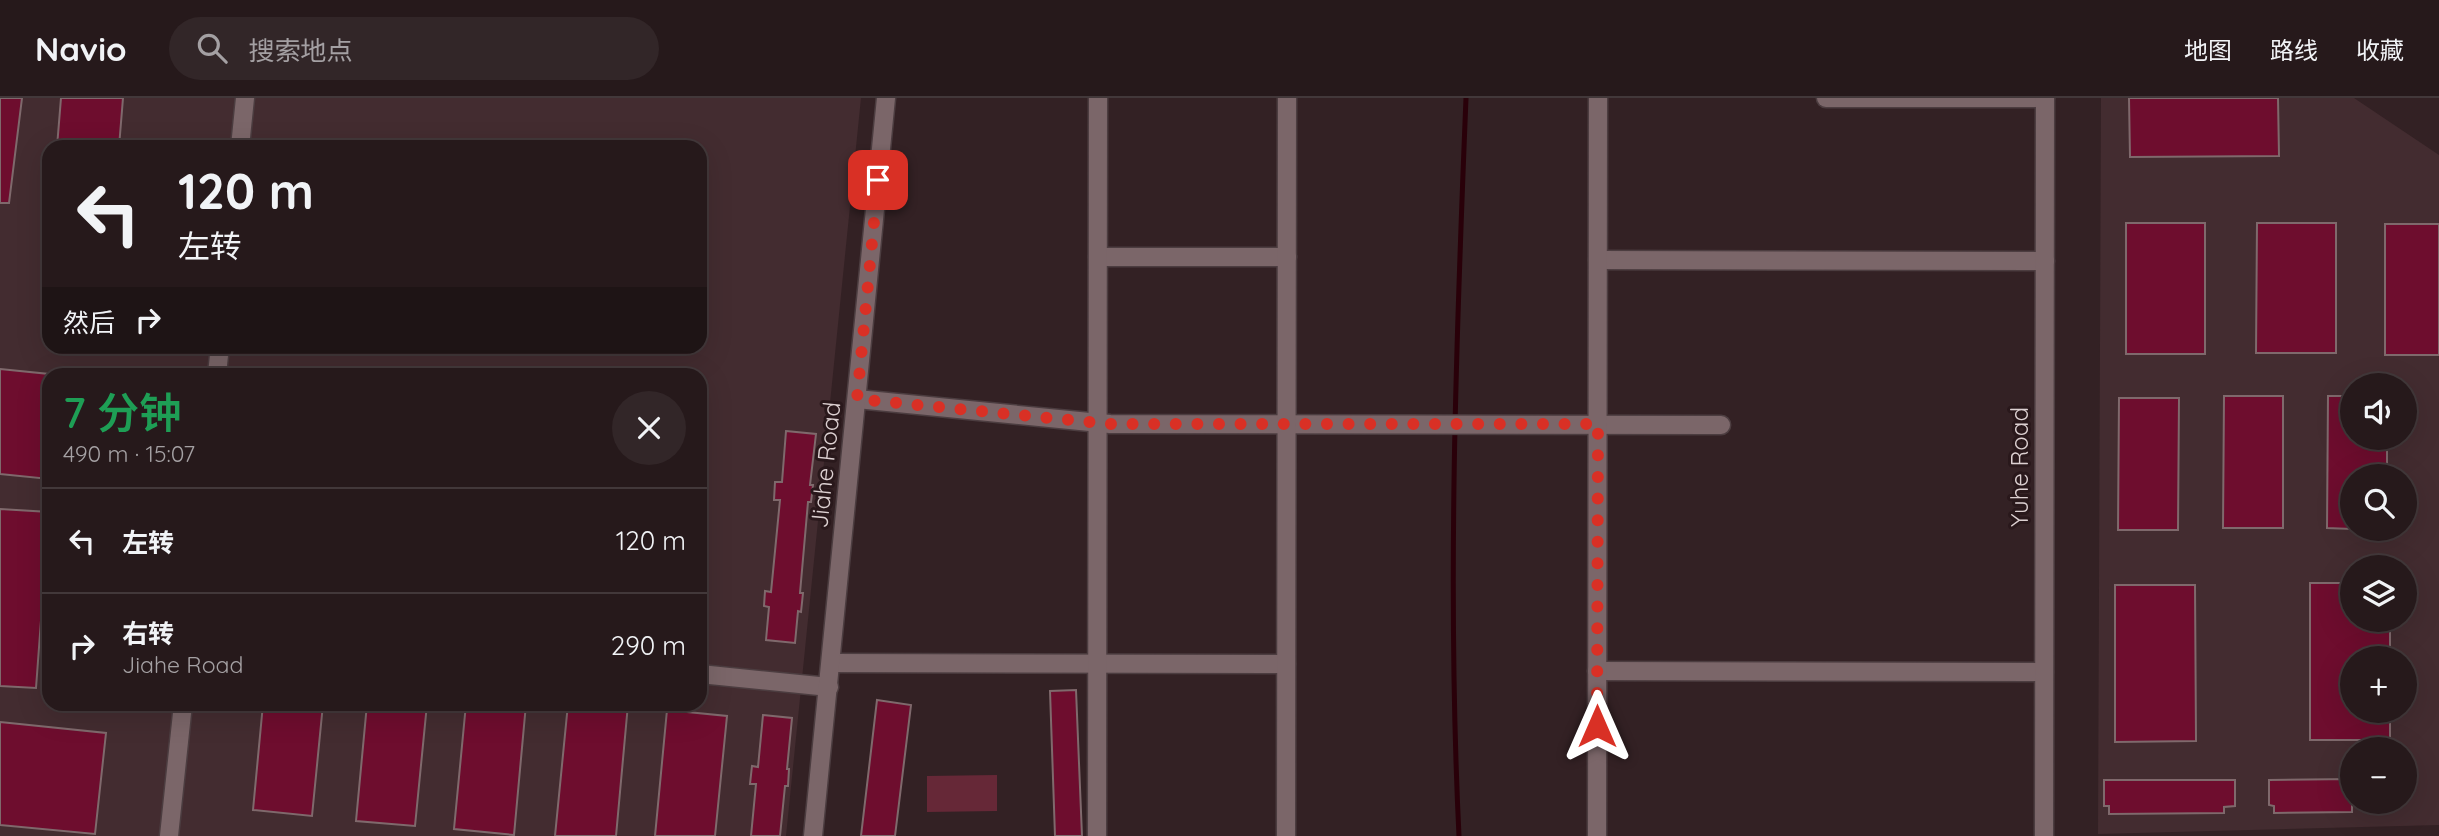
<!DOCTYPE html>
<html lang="zh">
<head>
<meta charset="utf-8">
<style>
  body { margin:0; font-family:Quicksand,"Noto Sans SC",sans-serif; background:#322628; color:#f1f3f6; height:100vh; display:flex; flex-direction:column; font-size:26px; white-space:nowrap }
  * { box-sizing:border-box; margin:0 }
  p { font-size:23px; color:#a4a0a3 }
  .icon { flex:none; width:38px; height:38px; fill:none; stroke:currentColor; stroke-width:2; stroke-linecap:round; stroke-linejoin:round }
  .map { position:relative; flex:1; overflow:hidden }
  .sheet { position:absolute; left:42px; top:270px; width:665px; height:343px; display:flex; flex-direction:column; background:#26191b; border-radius:21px; box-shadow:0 7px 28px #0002,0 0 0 2px #42383a }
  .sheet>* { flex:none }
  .banner { position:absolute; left:42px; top:42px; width:665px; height:214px; border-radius:21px; box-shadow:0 7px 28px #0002,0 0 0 2px #42383a; background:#26191b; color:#f1f3f6; overflow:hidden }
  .controls { position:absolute; left:2340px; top:275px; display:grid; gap:14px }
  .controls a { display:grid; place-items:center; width:77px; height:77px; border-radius:50%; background:#26191b; box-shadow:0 7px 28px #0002,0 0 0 2px #42383a; font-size:35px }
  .pin { position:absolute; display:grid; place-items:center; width:60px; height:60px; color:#fff; margin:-30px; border-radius:14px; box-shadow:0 4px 10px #0006 }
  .me { position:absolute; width:77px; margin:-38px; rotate:0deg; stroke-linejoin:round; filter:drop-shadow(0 0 5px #0008) }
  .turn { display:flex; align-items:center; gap:24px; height:147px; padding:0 21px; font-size:32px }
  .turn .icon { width:91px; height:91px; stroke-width:2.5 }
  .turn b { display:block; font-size:49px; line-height:60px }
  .then { display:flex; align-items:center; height:66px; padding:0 21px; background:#0003; gap:14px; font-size:26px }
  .round { display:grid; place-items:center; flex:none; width:74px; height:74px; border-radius:37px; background:#322628 }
  .summary { display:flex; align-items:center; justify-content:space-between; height:119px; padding:0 21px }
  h1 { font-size:42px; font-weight:600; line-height:52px; color:#1e9e55 }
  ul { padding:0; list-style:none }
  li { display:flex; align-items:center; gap:21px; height:105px; padding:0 21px; border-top:2px solid #42383a }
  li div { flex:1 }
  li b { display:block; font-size:26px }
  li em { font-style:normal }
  header { display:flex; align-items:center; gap:42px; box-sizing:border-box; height:98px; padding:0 35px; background:#26191b; border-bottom:2px solid #42383a }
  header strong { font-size:33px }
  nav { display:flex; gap:38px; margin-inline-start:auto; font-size:24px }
  .search { width:490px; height:63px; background:#322628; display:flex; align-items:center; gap:18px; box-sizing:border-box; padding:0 24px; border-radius:38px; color:#a4a0a3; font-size:26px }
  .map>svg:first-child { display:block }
</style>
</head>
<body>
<header>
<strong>Navio</strong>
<div class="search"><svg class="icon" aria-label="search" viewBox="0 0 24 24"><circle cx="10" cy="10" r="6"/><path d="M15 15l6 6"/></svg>搜索地点</div>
<nav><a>地图</a><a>路线</a><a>收藏</a></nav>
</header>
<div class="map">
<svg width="2439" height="738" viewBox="0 0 2439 738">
  <rect width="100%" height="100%" fill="#332124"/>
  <g fill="#432c30" fill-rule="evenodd">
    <path d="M0,0H861L786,738H0ZM49,49H700V248H49ZM49,276H700V606H49Z"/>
    <path d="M2101,0H2354L2439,57V727L2098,736ZM2352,287H2404V340H2352ZM2352,378H2404V430H2352ZM2352,469H2404V522H2352ZM2352,560H2404V612H2352ZM2352,651H2404V704H2352Z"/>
  </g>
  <path fill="#662837" d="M997,677V713L927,714V678Z"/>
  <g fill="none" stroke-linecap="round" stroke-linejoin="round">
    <path stroke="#290009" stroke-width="5" d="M1459,738C1447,492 1456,245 1466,0"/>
  </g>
  <g fill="#6e0d2e" stroke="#7f696c" stroke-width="2">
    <path d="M0,0H22L9,105H0Z"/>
    <path d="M61,0H123L119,49H57Z"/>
    <path d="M2129,0H2278L2279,58L2130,59Z"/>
    <rect x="2126" y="125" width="79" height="131"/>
    <path d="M2257,125H2336V255H2256Z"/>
    <rect x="2385" y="126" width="54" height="131"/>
    <path d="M0,271L49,276V381L0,376Z"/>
    <path d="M2224,298H2283V430H2223Z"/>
    <path d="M2328,298H2352V340H2387V378H2352V431L2327,430Z"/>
    <path d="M2119,300H2179L2178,432H2118Z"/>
    <path d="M786,333L816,336L810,387H813L811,404H808L800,495H803L801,514L798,513L795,545L766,542L769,509L764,508L765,493L771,494L780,402H774L775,384H782Z"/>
    <path d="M0,411L49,414L36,590L0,588Z"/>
    <path d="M2310,485H2352V522H2390V560H2352V612H2390V642H2310Z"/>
    <path d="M2115,487H2195L2196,643L2115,644Z"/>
    <path d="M1076,592L1082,738H1055L1050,593Z"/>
    <path d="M877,602L911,607L895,738H861Z"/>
    <path d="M263,606H323L312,718L253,712Z"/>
    <path d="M367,606H427L415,728L356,723Z"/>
    <path d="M466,606H526L514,737L454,731Z"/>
    <path d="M568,606H628L616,738H555Z"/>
    <path d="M667,612L727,618L715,738H655Z"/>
    <path d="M763,617L792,620L787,671H789L788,688H785L780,738H751L756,686H750L752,668L758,669Z"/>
    <path d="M0,624L106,635L95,736L0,727Z"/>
    <path d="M2352,681V714L2274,715V708L2269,707V682Z"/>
    <path d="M2104,682H2235V708L2224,709V715L2109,716V708H2104Z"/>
  </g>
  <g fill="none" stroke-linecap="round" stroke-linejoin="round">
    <g stroke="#4c3d40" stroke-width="21">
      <g id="minor">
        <path d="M1826,0H2045"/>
        <path d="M240,49L245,0"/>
        <path d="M1098,159H1287"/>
        <path d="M1598,162L2045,163"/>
        <path d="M217,276L220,248"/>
        <path d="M857,301L1110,326L1721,327"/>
        <path d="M831,565L1286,566"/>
        <path d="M1597,573L2044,574"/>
        <path d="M700,576L829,589"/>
        <path d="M169,738L183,606"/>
        <path d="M813,738L886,0"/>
        <path d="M1097,738L1098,0"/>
        <path d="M1286,738L1287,0"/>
        <path d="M1597,738L1598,0"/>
        <path d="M2044,738L2045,0"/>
      </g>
    </g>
    <use href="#minor" stroke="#7b6669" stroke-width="18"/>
  </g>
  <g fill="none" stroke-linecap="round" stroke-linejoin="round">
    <path stroke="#d93025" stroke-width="12" stroke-dasharray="0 21.6" d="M878,82L857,301L1110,326H1598L1597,628"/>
  </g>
  <g text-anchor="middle" stroke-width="6" stroke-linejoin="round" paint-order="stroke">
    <g font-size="24" fill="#dcd0d1" stroke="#29181b">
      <text transform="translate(826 367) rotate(-84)" y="8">Jiahe Road</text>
      <text transform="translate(2020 369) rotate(-90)" y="8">Yuhe Road</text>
    </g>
  </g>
</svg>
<div class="controls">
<a><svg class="icon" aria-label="sound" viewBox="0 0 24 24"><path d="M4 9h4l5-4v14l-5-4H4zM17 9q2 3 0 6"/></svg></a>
<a><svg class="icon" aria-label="search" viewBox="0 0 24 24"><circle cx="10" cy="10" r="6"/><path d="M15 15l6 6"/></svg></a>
<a><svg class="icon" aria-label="layers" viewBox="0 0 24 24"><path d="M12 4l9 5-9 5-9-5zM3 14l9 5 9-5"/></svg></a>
<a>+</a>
<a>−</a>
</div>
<div class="pin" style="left:878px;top:82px;background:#d93025"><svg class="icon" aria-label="arrive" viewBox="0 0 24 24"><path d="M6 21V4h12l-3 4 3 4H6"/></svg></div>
<svg class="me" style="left:1597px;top:628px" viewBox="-20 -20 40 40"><path d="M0-17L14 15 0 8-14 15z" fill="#d93025" stroke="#fff" stroke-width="4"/></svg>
<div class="banner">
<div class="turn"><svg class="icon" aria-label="left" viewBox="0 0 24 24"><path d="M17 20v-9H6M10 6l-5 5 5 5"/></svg><div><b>120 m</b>左转</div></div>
<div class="then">然后<svg class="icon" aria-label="right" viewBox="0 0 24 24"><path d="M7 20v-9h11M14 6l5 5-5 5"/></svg></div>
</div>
<section class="sheet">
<div class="summary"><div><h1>7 分钟</h1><p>490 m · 15:07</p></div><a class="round"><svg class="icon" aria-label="close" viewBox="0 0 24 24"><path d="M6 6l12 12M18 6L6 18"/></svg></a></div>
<ul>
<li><svg class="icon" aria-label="left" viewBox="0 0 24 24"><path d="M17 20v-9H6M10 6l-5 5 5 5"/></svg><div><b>左转</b></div><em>120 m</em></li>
<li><svg class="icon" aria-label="right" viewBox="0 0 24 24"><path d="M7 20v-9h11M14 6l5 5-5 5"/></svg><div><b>右转</b><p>Jiahe Road</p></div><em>290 m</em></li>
</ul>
</section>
</div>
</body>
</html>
